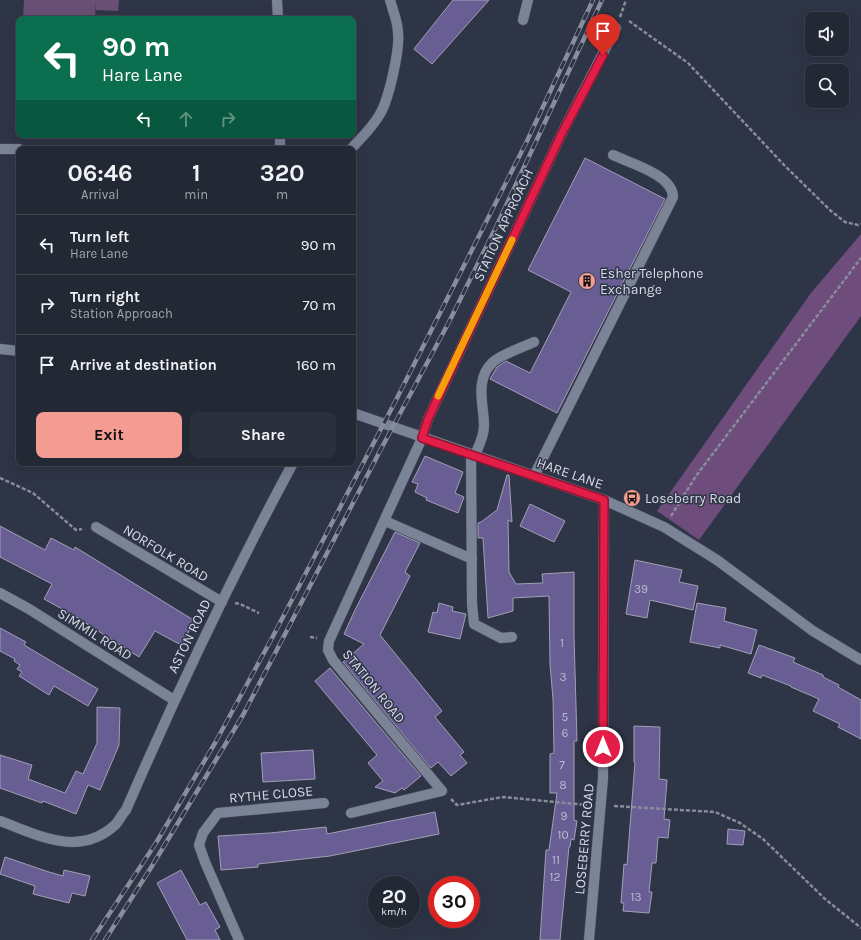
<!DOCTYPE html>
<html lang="en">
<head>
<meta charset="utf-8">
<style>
  body { margin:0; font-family:Karla,sans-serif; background:#2a303c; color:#f1f3f6; height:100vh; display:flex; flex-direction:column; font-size:15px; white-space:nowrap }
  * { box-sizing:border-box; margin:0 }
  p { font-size:13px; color:#a2a6ac }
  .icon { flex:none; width:22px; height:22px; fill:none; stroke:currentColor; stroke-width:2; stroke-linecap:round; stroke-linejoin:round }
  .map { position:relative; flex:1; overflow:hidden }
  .side { position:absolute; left:16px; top:146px; width:340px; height:320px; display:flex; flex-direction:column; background:#222834; border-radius:8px; box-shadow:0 4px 16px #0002,0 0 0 1px #3f444f }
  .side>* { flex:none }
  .top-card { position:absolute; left:16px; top:16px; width:340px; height:122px; border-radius:8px; box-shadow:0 4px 16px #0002,0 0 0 1px #3f444f; background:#0b6e4f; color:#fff; overflow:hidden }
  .tools { position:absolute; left:805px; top:12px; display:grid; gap:8px }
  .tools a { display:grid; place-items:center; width:44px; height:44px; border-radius:8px; background:#222834; box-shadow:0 4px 16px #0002,0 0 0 1px #3f444f; font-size:20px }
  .speed { position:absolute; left:368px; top:876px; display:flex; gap:8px; font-size:20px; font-weight:700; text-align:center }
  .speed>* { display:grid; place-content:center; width:52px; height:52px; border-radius:50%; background:#222834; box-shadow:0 4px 16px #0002,0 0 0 1px #3f444f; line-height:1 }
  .speed small { font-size:10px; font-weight:400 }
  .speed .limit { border:6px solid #d22; background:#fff; color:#111 }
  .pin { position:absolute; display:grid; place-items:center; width:34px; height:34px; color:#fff; margin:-41px -17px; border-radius:50% 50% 50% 0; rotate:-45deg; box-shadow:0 0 4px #0007 }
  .pin .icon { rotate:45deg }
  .me { position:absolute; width:44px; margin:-22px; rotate:0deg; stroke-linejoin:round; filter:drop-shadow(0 0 3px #0008) }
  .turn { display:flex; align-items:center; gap:14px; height:84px; padding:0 20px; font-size:18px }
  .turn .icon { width:52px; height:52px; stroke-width:2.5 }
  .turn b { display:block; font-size:28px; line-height:34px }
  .lanes { display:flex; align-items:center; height:38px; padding:0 20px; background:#0003; justify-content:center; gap:20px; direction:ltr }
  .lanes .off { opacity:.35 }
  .eta { display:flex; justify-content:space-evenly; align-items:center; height:68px; text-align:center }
  .eta b { font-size:24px; font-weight:700; line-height:28px }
  .cta { display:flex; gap:8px; margin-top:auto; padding:8px 20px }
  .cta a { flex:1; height:46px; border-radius:8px; background:#f59c92; color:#111; font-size:16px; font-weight:700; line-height:46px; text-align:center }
  .cta a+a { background:#2a303c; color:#f1f3f6 }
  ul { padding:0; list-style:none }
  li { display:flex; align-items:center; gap:12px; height:60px; padding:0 20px; border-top:1px solid #3f444f }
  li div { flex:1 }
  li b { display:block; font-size:15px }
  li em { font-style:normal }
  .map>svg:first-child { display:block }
</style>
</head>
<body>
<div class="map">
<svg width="861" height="940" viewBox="0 0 861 940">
  <rect width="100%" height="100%" fill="#2e3546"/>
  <g fill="#694f74">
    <path d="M24,0H96L95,19H23Z"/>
    <path d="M96,0H119L118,11L96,10Z"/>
  </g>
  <path fill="#6e4d7d" d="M861,234V316L699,540L657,511L811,293Z"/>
  <g fill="#685e93" stroke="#a29fb5">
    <path d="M453,0H489L432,64L414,49Z"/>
    <path d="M585,158L665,199L557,413L490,379L497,367L506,361L530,373L571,292L528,270Z"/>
    <path d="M425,456L463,472L455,493L464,497L458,513L426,500L427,498L415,492L418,484L412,482Z"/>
    <path d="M507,475H509L512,522L508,520L509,572L516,584L543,583L542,574L574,572V636L577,741H574V820L577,821L574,840L571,839L570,847H569L560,940H540L546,850H549L557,793H550V754L554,753L553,699L550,664L549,596L513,598V611L488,618L483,538H478V523L481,522L497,510Z"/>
    <path d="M530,504L565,521L554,542L520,526Z"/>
    <path d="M0,526L45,550L51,538L74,550L75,547L195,621L181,645L155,631L139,657L73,615L44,599L52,584L0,557Z"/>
    <path d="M395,532L420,543L405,572L410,576L380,635L442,711L435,717L464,752L460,755L467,763L451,776L438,762L431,768L343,662L364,644L344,634L355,610Z"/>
    <path d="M635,560L682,570L679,582L698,586L693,610L650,600L647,618L626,614Z"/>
    <path d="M439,603L453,607L452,611L466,614L460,639L428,632L433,612L437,613Z"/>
    <path d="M697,603L726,608L724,621L757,630L751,654L720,645V648L690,642Z"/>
    <path d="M0,628L26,642L24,645L98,689L88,706L54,686L49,695L19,676L22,672L17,669L20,665L14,661L15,659L0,651Z"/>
    <path d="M759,645L795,658L793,662L823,675V677L839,685L838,687L861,700V739L838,727L840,724L813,711L819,699L791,687V686L762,675L761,678L748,673Z"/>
    <path d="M330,668L421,776L404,790L402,788L395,793L375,787L383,781L368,763L377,755L315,681Z"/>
    <path d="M97,707L120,708L119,745L100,790L88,785L76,814L43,801L42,803L0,788V755L32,765L28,779L65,793L76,771L83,774L97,743Z"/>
    <path d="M634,726L660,727L659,779L667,780L664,819L670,820L668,838L658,837L656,863H652L649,892H652L649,913L623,911L624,903H621L624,864L627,865L635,762H634Z"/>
    <path d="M313,750L315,779L263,782L261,753Z"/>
    <path d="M435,812L439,834L330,856L258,864V867L221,870L218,836L270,833L326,827L327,834Z"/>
    <path d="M728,829L745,831L743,845L727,844Z"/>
    <path d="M5,857L49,872L63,876L64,870L90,876L85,896L72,893L69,903L33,894L35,886L0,874Z"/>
    <path d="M181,870L200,905L206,902L220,927L215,930L220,940H187L157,883Z"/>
  </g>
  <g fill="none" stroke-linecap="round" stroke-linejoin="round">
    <g stroke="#4c5160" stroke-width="11">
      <g id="lane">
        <path d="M523,20L528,0"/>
        <path d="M422,438L428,419L561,135L616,28"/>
        <path d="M471,454L472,604L474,624L501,638L512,637"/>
        <path d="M475,455C479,446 484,436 484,426C484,404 474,380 493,362C504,353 521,348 534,342"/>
        <path d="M534,476L673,197C673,175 630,163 613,155"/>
        <path d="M385,521L472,559"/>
      </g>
    </g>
    <g stroke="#4c5160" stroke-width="11">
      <g id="street">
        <path d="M0,149H19"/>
        <path d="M351,149C361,138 373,127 380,114C389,99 400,49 398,33C398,22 393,11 390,0"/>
        <path d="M0,349L19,351"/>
        <path d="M96,527L222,602"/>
        <path d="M0,593L29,609L174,700"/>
        <path d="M351,813L442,791L333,660L328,650L329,641L422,438"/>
        <path d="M0,821C38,835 79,858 115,825C119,821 122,814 126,810C177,692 232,576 293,463"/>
        <path d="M239,940L205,862L199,845L203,833L218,813L324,803"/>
        <path d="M589,940L603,778L604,500"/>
      </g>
    </g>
    <g stroke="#4c5160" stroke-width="11">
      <g id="secondary">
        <path d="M277,0L278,19"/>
        <path d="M280,135V149"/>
        <path d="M353,413L604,500L664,527L717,560L813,631L861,660"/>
      </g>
    </g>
    <g stroke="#878d9b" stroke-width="2.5" stroke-dasharray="4 2" stroke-linecap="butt">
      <path d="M620,17L626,0"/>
      <path d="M629,21L688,63L785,166L831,211L845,222L858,225L861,224"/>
      <path d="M0,478L33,493L76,530L82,529"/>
      <path d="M671,516L696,476L861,258"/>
      <path d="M235,603L240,604L259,613"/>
      <path d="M310,637L317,638"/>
      <path d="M451,799L457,805L503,797L587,805"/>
      <path d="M614,806L715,812L740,823L763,839L824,898L861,928"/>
    </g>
    <use href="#lane" stroke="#7b8397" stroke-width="10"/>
    <use href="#street" stroke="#7b8397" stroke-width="10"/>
    <use href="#secondary" stroke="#7b8397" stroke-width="10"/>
    <g stroke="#888e9c" stroke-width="4.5">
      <g id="rail">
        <path d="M92,940L156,843L215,743L271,640L395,402L527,141L593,0"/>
        <path d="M105,940L152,866L243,715L381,449L449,322L497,225L602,0"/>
      </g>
    </g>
    <use href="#rail" stroke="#2e3546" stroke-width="3" stroke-dasharray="9" stroke-linecap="butt"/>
  </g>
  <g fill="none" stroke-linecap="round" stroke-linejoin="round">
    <g stroke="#92132f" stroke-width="10">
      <path id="route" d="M603,55L561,135L428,419L422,438L604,500L603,747"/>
    </g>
    <use href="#route" stroke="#e11d48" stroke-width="7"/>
    <path stroke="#f59e0b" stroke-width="7" d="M438,396L512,240"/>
  </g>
  <defs>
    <g id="building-disc" transform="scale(0.9)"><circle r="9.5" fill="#f59c92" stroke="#2e3546"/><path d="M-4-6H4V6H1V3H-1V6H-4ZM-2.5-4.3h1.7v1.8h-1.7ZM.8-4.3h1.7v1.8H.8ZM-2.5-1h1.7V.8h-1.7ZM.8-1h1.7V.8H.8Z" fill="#111"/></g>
    <g id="bus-disc" transform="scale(0.9)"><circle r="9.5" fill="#f59c92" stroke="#2e3546"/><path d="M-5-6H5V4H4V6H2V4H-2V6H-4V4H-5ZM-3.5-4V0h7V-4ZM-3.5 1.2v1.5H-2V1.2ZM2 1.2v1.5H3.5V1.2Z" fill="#111"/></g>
  </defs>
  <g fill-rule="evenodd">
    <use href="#building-disc" x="587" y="281"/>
    <use href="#bus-disc" x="632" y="498"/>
  </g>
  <g text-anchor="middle" stroke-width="3" stroke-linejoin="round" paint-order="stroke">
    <g font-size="12" fill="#babcd1">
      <text x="641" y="593">39</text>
      <text x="562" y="647">1</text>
      <text x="563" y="681">3</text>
      <text x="565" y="721">5</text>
      <text x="565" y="737">6</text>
      <text x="562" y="769">7</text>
      <text x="563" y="789">8</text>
      <text x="564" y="820">9</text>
      <text x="563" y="839">10</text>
      <text x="556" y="864">11</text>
      <text x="555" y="881">12</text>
      <text x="636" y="901">13</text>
    </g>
    <g font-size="14" fill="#d6dbe6" stroke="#2e3546">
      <text transform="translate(503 225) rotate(-65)" y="5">STATION APPROACH</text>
      <text transform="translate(570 473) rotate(19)" y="5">HARE LANE</text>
      <text transform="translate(166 553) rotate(31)" y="5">NORFOLK ROAD</text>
      <text transform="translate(95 634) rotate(32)" y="5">SIMMIL ROAD</text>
      <text transform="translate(189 636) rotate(-64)" y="5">ASTON ROAD</text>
      <text transform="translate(374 686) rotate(51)" y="5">STATION ROAD</text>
      <text transform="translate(271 794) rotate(-5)" y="5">RYTHE CLOSE</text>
      <text transform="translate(584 839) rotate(-85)" y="5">LOSEBERRY ROAD</text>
    </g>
    <g font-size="14" fill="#d6dbe6" stroke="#2e3546" text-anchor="start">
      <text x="600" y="278">Esher Telephone<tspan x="600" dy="16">Exchange</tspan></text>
      <text x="645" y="503">Loseberry Road</text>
    </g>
  </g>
</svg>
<div class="tools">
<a><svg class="icon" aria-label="sound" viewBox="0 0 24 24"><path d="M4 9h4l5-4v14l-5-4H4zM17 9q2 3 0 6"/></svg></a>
<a><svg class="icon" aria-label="search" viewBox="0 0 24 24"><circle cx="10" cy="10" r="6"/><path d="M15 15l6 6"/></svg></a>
</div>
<div class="speed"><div>20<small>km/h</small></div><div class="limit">30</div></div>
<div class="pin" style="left:603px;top:55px;background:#d93025"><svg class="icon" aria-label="arrive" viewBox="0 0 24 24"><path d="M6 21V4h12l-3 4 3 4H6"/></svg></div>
<svg class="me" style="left:603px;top:747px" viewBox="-20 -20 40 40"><circle r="17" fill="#e11d48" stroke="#fff" stroke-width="3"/><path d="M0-11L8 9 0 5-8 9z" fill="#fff"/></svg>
<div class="top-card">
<div class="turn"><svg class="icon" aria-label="left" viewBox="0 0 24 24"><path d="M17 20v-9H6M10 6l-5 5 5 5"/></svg><div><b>90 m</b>Hare Lane</div></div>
<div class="lanes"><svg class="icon" aria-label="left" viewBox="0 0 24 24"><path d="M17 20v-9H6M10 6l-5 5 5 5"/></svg><svg class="icon off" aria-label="ahead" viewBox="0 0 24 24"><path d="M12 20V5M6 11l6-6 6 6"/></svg><svg class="icon off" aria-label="right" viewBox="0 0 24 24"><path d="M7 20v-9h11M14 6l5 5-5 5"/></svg></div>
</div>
<section class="side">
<div class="eta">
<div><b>06:46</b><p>Arrival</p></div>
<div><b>1</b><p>min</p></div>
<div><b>320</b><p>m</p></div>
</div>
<ul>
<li><svg class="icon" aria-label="left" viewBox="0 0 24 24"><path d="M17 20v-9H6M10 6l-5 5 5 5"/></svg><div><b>Turn left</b><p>Hare Lane</p></div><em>90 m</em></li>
<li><svg class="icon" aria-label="right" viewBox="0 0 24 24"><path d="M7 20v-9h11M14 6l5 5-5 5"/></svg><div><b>Turn right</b><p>Station Approach</p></div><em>70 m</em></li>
<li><svg class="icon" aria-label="arrive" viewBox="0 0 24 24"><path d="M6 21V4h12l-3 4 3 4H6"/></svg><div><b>Arrive at destination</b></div><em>160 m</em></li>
</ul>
<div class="cta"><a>Exit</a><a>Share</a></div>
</section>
</div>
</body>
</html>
